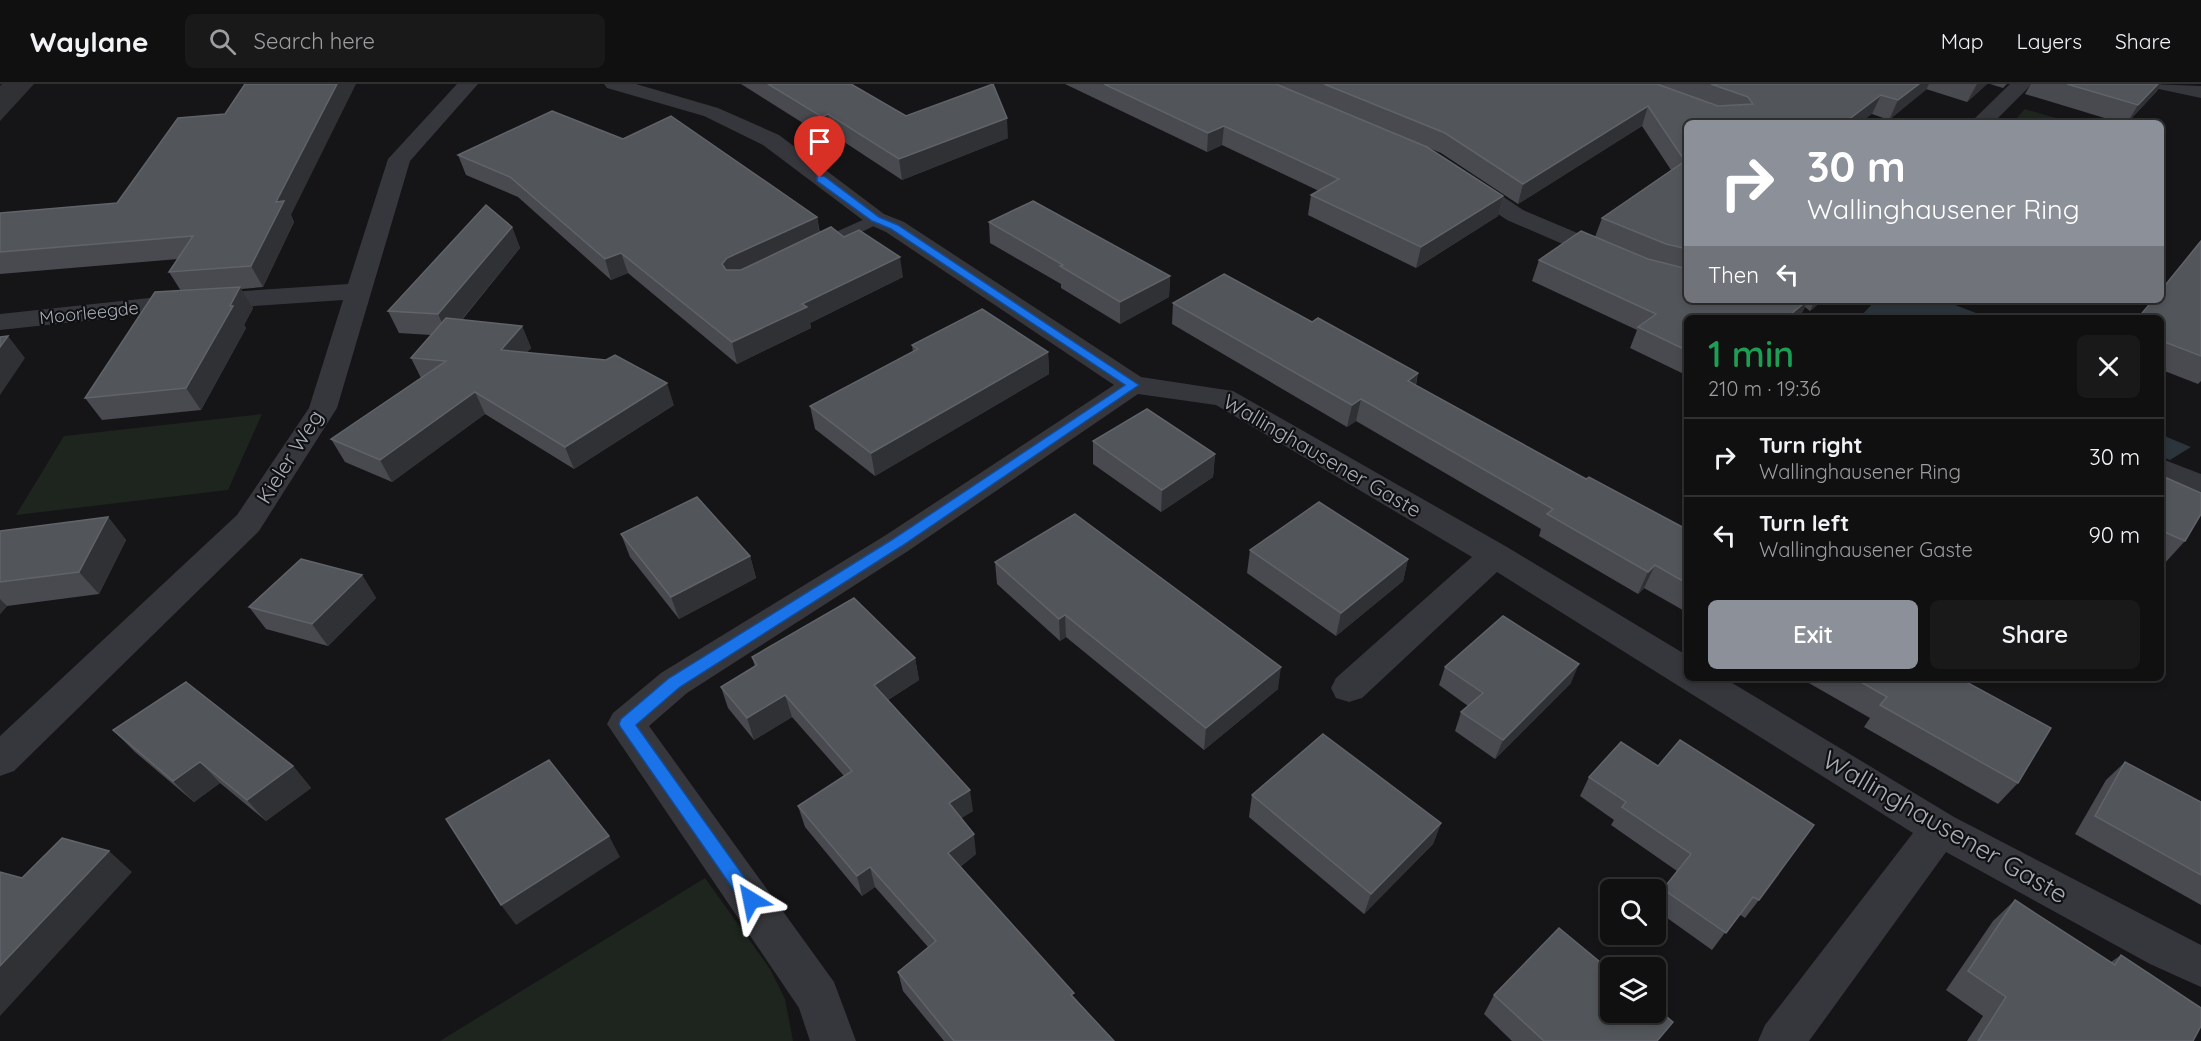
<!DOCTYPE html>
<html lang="en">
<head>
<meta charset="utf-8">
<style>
  body { margin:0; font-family:Quicksand,sans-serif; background:#19191a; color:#f1f3f6; height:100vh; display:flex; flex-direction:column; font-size:22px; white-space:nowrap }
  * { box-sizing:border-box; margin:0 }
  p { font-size:20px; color:#9c9d9f }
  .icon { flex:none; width:33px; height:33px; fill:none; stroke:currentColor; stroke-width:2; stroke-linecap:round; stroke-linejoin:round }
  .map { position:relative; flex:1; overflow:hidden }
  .details { position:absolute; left:1684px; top:231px; width:480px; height:366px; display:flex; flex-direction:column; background:#101011; border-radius:9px; box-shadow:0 3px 9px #0003,0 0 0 2px #303031 }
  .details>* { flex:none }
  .banner { position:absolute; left:1684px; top:36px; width:480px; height:183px; border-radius:9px; box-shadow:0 3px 9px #0003,0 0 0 2px #303031; background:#8c9099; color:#fff; overflow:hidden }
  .controls { position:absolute; left:1600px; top:795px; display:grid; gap:12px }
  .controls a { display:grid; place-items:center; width:66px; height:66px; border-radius:9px; background:#101011; box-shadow:0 3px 9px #0003,0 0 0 2px #303031; font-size:30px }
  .pin { position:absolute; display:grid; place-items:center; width:51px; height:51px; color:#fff; margin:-62px -26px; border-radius:50% 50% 50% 0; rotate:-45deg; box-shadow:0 0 6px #0007 }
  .pin .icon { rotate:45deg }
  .me { position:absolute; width:66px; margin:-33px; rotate:325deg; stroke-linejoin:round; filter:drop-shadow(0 0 4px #0008) }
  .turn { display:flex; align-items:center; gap:21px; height:126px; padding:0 24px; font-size:27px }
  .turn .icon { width:78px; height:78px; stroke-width:2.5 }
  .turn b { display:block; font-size:42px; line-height:51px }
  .then { display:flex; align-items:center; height:57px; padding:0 24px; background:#0003; gap:12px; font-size:22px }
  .round { display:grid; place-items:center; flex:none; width:63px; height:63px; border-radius:9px; background:#19191a }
  .headline { display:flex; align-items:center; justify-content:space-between; height:102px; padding:0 24px }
  h1 { font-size:36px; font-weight:600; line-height:45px; color:#1e9e55 }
  .button { display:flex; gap:12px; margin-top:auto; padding:12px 24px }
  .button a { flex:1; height:69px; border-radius:9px; background:#8c9099; color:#fff; font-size:24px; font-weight:600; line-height:69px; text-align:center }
  .button a+a { background:#19191a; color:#f1f3f6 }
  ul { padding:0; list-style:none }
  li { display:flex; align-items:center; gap:18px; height:78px; padding:0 24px; border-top:2px solid #303031 }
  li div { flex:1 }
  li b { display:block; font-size:22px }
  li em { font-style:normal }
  header { display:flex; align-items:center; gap:36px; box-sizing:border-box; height:84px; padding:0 30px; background:#101011; border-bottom:2px solid #303031 }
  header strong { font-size:28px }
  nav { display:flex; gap:33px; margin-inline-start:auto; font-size:21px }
  .search { width:420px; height:54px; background:#19191a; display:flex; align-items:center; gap:15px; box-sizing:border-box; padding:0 21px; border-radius:9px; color:#9c9d9f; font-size:22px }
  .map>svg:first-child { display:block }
</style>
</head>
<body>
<header>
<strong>Waylane</strong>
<div class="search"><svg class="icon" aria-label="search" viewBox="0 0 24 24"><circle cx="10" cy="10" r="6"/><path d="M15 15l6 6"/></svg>Search here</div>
<nav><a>Map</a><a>Layers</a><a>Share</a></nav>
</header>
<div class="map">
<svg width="2201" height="957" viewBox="0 0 2201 957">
  <rect width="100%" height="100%" fill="#151517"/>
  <g fill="#1d251e">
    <path d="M2025,25L2073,39H2012Z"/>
    <path d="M262,330L228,406L16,431L64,352Z"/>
    <path d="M705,794L770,885L785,915L793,957H440Z"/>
  </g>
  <g fill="#2b353b">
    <path d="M1876,216H1942L1989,234H1859Z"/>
    <path d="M2162,351L2191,363L2170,376L2162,373Z"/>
  </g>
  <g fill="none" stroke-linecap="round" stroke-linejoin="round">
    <path fill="#36373c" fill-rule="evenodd" d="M876,130L884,135L882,138L821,168L815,169L807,164L809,160Z"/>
    <g fill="#36373c" fill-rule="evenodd">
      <path d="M457,0H478L410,77L337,324L259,447L14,687L0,692V652L237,431L309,324L343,216L168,228L0,246V230L168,212L348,200L388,75Z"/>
      <path d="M604,0H636L718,24L779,51L884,130L904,138L1141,293L1233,307L1507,463L1688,572V594H1724L1954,733L2201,861V903L2150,880L1946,768L1809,957H1758L1765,941L1913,749L1497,488L1362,614L1349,618L1336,614L1331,604L1336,594L1472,473L1216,321L1138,310L908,467L687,609L649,642L834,898L856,957H810L799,924L607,640L613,629L661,589L886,451L1114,301L886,148L868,140L763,61L704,32L607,4Z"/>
      <path d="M2010,0H2032L1993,39H1970Z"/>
      <path d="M2151,0L2201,2V14L2154,4Z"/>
      <path d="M1463,89L1471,91L1523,126L1658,183L1688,190V206L1641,194L1507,136L1455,101L1452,96L1455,91Z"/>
      <path d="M2162,375L2201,390V412L2162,397Z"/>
    </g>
  </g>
  <g fill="#484a4f">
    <path d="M741,0H851L906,32L1008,54L902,96L832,50L825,53Z"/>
    <path d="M1065,0H1987L1967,18L1926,5L1889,36L1872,30L1688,39V216H1823L1810,227L1805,223L1799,234H1688V292L1630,264L1637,246L1532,197L1539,176L1595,153L1602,134L1671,86L1642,42L1518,120L1441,69L1300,10L1503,112L1498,132L1416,184L1308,131L1311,111L1319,107L1222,61L1207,68Z"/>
    <path d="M1990,0H2007L2003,4Z"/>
    <path d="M2031,0H2161L2157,7L2127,39H2121L2025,10Z"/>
    <path d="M458,71L817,133L820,149L903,193L810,239L811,244L737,280L628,189L611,196L518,113L466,91Z"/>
    <path d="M0,129L291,131L294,138L263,203L241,205L253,224L244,241L246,244L201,326L102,336L85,314L181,207L169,188L178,175L0,190Z"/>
    <path d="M989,138L1170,192L1169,213L1120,240L1061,204V200L990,159Z"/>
    <path d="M512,143L520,164L462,236L522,242L531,264L527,268L674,321L574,385L485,330L392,398L345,378L331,355L421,294L411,274L431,251L399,249L388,227Z"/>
    <path d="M2201,157V297L2198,300L2162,286V234Z"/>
    <path d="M1173,219L1312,238L1418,289L1416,301L1586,395L1688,446V529L1644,504L1638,510L1539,452L1541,445L1356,337L1347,343L1172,240Z"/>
    <path d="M912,261L1048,268L1049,290L875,392L815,345L810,322L913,268Z"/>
    <path d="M1093,357L1215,370L1213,393L1161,428L1093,380Z"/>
    <path d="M2162,392L2185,457L2164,480L2162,479Z"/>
    <path d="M108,433L126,456L99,510L7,522L0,530V447Z"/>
    <path d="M621,450L750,472L756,494L679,535L630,473Z"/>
    <path d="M1250,466L1408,475L1403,497L1336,552L1247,489Z"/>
    <path d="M995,478L1278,605L1204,666L1066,553L1060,557L997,500Z"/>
    <path d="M362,491L376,514L328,562L266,545L249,523Z"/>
    <path d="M752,573L915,574L919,596L888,616L973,727L961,734L976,770L960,783L1074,913L1114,957H944L903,907L898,888L928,863L875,803L862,812L805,743L798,722L844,692L792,633L754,656L728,624L721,603L755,583Z"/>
    <path d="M1445,583L1571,599L1495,675L1455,647L1461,628L1468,622L1439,601Z"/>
    <path d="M1800,594H1959L2018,699L1998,720L1864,643L1870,634Z"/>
    <path d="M113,646L293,682L311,704L266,737L220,699L194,718L135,668Z"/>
    <path d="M1621,658L1759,816L1745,834L1739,830L1712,866L1656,826V816L1663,805L1677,787L1611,741L1614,736L1580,712L1589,693Z"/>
    <path d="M2125,678L2201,718V821L2075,750L2106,696Z"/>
    <path d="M1252,711L1441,739L1433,760L1364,830L1249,733Z"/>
    <path d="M2015,816L2111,878L2121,871L2193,957H1967L1983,932L1946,906L1993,837Z"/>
    <path d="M1494,911L1658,957H1512L1484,930Z"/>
  </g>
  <g fill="#2f3134">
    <path d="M2,0H34L0,37V2Z"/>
    <path d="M337,0H356L291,131L294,138L263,203L251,182L276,118Z"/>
    <path d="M1919,0H1929L1926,6L1889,36L1898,16Z"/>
    <path d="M1977,0H1987L1967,18Z"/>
    <path d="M2158,0H2161L2157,7L2127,39L2138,21Z"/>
    <path d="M1881,11L1872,30L1860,39H1844Z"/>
    <path d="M1648,22L1642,42L1518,120L1523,100Z"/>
    <path d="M828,30L832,50L825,53L822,33Z"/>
    <path d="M1007,34L1008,54L902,96L899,75Z"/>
    <path d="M1224,42L1222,61L1207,68L1208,49Z"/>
    <path d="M1503,112L1498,132L1416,184L1421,163Z"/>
    <path d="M817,133L820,154L728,201L722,180L727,174Z"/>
    <path d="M512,143L520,164L448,252L438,230Z"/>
    <path d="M621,169L628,189L611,196L605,175Z"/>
    <path d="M900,173L903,193L810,239L811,244L737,280L732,258L802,220Z"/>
    <path d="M1170,192L1169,213L1120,240V218Z"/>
    <path d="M240,203L253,224L244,241L246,244L201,326L186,304Z"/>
    <path d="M1808,216L1799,234H1786Z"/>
    <path d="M1815,216H1823L1810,227Z"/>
    <path d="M522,242L531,264L511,288L501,266Z"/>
    <path d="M8,252L25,274L0,311V263Z"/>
    <path d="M1048,268L1049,290L875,392L871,369Z"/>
    <path d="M1418,289L1413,311L1408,297Z"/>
    <path d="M667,299L674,321L574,385L565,363Z"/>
    <path d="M475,308L485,330L392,398L380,376Z"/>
    <path d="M1361,315L1356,337L1347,343L1352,321Z"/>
    <path d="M1215,370L1213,393L1161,428L1162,406Z"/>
    <path d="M108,433L126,456L99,510L79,488Z"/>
    <path d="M750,472L756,494L679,535L671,513Z"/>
    <path d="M1408,475L1403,497L1336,552L1341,529Z"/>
    <path d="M1655,481L1644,504L1638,510L1648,488Z"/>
    <path d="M362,491L376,514L328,562L312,540Z"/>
    <path d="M0,515L7,522L0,530Z"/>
    <path d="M1065,531L1066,553L1060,557L1059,535Z"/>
    <path d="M915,574L919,596L878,622L874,601Z"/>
    <path d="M1579,580L1571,599L1495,675L1503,656Z"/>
    <path d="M1281,583L1278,605L1204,666L1206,644Z"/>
    <path d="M785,611L792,633L754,656L747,634Z"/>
    <path d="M200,678L220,699L194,718L173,697Z"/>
    <path d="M293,682L311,704L266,737L247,716Z"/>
    <path d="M970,706L973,727L952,740L949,719Z"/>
    <path d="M1441,739L1433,760L1364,830L1371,810Z"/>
    <path d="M974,750L976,770L952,789L948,769Z"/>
    <path d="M609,752L620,773L516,841L501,821Z"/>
    <path d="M109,767L132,788L0,932V882Z"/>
    <path d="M870,783L875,803L862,812L857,792Z"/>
  </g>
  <g fill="#52555a" stroke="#606369" stroke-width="1.5">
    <path d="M245,0H337L276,118L284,117L251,182L169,188L193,152L0,168V129L117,119L178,34L225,30Z"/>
    <path d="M768,0H851L906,32L993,0L1007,34L899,75L828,30L822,33Z"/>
    <path d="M1104,0H1276L1427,63L1503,112L1421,163L1311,111L1339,95L1224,42L1208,49Z"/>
    <path d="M1324,0H1657L1718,22L1753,20L1748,13L1711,0H1919L1898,16L1881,11L1844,39H1688V165L1666,160L1602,134L1685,77L1648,22L1523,100L1445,49Z"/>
    <path d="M2067,0H2158L2138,21Z"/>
    <path d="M552,27L623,55L671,32L817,133L727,174L722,180L726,186H741L831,143L844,153L859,146L900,173L802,220L807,223L732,258L621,169L605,175L510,93L458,71Z"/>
    <path d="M1033,117L1170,192L1120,218L1060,182L1063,181L989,138Z"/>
    <path d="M486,121L512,143L438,230L388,227Z"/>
    <path d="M1581,147L1648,175L1688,185V216H1808L1786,234H1688V267L1638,243L1656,230L1539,176Z"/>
    <path d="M2201,157V272L2162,257V234H2138L2153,216H2162V205Z"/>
    <path d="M1224,190L1312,238L1318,234L1418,289L1408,297L1586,395L1589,393L1688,446V500L1655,481L1648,488L1547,430L1553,425L1361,315L1352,321L1173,219Z"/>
    <path d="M240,203L230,222H233L186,304L85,314L155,208Z"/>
    <path d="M982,225L1048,268L871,369L810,322L918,265L912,261Z"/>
    <path d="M446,234L522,242L501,266L606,276L615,271L667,299L565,363L475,308L380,376L331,355L446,277L411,274Z"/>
    <path d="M8,252L0,263V253Z"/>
    <path d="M1147,325L1215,370L1162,406L1093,357Z"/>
    <path d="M2162,392L2201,409V430L2185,457L2162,447Z"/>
    <path d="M697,413L750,472L671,513L621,450Z"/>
    <path d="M1319,418L1408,475L1341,529L1250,466Z"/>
    <path d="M1075,430L1281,583L1206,644L1065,531L1059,535L995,478Z"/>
    <path d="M108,433L79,488L0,498V447Z"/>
    <path d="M301,475L362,491L312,540L249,523Z"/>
    <path d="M854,514L915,574L874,601L970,706L949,719L974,750L948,769L1074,909L1071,911L1114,957H954L898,888L936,857L870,783L857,792L798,722L852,687L785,611L747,634L721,603L757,581L752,573Z"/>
    <path d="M1503,532L1579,580L1503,656L1461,628L1483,609L1445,583Z"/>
    <path d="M1854,594H1959L2051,644L2018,699L1880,621L1887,613Z"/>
    <path d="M186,598L293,682L247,716L200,678L173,697L113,646Z"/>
    <path d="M1323,650L1441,739L1371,810L1252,711Z"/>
    <path d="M1680,656L1814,741L1759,816L1753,813L1726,849L1663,805L1691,770L1622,723L1626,718L1589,693L1621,658L1658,682Z"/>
    <path d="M549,676L609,752L501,821L446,735Z"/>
    <path d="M2125,678L2201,718V791L2095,732Z"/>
    <path d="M62,754L109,767L0,882V788L22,794Z"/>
    <path d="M2015,816L2115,881L2121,871L2201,924V942L2193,957H1978L2006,913L1968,887Z"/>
    <path d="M1559,844L1611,887V928H1656V924L1673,938L1657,957H1544L1494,911Z"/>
  </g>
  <path fill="#1a73e8" stroke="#114b97" stroke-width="1.5" d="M817,92H824L879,133L898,141L1139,301L902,462L680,603L636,641L757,811L759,816L757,822L751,824L745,822L621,644L619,640L621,635L669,594L893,455L1125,301L891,145L872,137L817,97Z"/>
  <g text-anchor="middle" stroke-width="4.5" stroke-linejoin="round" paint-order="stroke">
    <g font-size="18" fill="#a7adb7" stroke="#101012">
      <text transform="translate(89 229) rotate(-6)" y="6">Moorleegde</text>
    </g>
    <g font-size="21" fill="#a7adb7" stroke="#101012">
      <text transform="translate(1322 372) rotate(30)" y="7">Wallinghausener Gaste</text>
      <text transform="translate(290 373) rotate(-58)" y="7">Kieler Weg</text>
    </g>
    <g font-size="26" fill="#a7adb7" stroke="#101012">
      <text transform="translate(1945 743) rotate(30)" y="9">Wallinghausener Gaste</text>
    </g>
  </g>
</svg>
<div class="controls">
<a><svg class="icon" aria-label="search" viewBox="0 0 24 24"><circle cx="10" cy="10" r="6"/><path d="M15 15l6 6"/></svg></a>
<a><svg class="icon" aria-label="layers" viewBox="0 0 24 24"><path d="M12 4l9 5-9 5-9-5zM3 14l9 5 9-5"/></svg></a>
</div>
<div class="pin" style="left:820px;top:94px;background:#d93025"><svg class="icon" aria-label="arrive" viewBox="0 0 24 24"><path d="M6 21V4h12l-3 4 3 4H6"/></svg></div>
<svg class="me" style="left:751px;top:816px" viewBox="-20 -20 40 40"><path d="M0-17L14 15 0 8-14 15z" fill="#1a73e8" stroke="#fff" stroke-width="4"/></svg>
<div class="banner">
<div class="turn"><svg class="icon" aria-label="right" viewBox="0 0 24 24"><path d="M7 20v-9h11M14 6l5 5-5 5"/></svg><div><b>30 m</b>Wallinghausener Ring</div></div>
<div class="then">Then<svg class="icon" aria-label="left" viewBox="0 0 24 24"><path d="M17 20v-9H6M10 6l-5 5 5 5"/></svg></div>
</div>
<section class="details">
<div class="headline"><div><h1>1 min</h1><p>210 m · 19:36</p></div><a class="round"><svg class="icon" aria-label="close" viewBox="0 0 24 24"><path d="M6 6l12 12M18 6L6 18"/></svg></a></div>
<ul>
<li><svg class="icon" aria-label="right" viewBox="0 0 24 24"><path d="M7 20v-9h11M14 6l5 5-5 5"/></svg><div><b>Turn right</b><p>Wallinghausener Ring</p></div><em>30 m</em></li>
<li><svg class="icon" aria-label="left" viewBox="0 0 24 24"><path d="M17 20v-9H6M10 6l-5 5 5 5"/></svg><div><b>Turn left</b><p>Wallinghausener Gaste</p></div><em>90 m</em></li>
</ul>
<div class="button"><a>Exit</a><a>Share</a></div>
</section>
</div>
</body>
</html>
